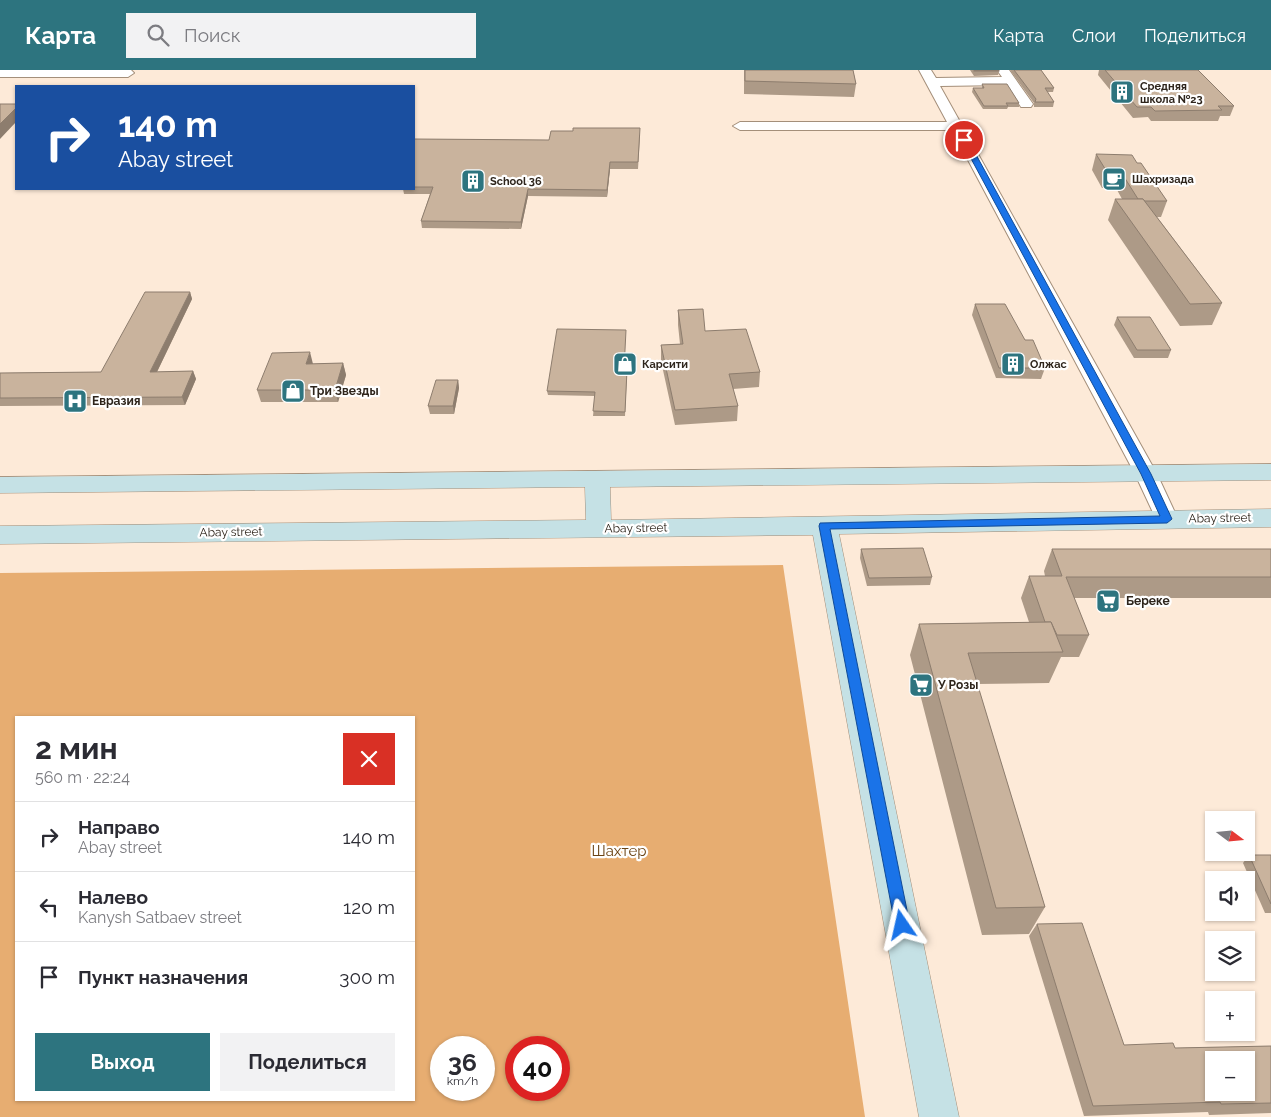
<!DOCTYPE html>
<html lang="ru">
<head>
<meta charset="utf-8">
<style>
  body { margin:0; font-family:Raleway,sans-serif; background:#f2f2f3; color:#2b2b33; height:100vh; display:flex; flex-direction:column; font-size:19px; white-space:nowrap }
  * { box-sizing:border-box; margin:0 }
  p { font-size:16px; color:#7c7c81 }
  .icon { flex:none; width:28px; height:28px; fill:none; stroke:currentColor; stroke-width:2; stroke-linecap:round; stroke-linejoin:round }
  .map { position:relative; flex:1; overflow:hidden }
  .drawer { position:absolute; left:15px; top:646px; width:400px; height:385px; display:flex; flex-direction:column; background:#fff; border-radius:0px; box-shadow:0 1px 4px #0004 }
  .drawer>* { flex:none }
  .guide { position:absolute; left:15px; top:15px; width:400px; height:105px; border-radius:0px; box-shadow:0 1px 4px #0004; background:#1a4fa0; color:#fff; overflow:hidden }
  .needle { width:32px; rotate:106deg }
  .buttons { position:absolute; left:1205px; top:741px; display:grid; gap:10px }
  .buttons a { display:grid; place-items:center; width:50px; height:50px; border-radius:0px; background:#fff; box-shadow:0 1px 4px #0004; font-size:25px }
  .speed { position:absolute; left:430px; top:966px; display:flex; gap:10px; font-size:25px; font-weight:700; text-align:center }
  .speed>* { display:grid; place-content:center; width:65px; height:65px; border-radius:50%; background:#fff; box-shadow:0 1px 4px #0004; line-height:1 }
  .speed small { font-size:12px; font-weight:400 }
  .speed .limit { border:8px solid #d22; background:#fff; color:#111 }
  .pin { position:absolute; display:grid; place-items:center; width:42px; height:42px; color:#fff; margin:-21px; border:2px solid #fff; border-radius:50%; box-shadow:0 1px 5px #0007 }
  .me { position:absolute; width:55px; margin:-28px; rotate:349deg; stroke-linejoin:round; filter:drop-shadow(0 0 4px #0008) }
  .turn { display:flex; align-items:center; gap:18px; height:105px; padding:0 20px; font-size:22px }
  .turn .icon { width:65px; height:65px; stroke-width:2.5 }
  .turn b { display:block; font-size:35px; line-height:42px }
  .round { display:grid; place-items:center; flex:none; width:52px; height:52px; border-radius:0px; background:#f2f2f3 }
  .headline { display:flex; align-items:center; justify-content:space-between; height:85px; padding:0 20px }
  h1 { font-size:30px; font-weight:700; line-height:38px }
  .button { display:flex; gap:10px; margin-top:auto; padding:10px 20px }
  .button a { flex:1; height:58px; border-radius:0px; background:#2d747f; color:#fff; font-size:20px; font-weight:700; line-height:58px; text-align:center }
  .button a+a { background:#f2f2f3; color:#2b2b33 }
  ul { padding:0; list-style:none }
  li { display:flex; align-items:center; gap:15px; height:70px; padding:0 20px; border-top:1px solid #e1e1e2 }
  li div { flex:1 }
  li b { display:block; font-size:19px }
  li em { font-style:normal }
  header { display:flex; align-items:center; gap:30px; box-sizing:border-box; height:70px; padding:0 25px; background:#2d747f; color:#fff }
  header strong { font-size:24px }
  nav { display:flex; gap:28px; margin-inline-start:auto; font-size:18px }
  .search { width:350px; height:45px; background:#f2f2f3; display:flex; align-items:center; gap:12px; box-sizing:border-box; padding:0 18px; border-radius:0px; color:#7c7c81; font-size:19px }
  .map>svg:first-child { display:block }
</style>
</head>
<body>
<header>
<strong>Карта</strong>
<div class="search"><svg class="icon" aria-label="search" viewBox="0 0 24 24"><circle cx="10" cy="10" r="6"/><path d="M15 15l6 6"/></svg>Поиск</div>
<nav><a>Карта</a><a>Слои</a><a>Поделиться</a></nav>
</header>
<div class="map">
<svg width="1271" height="1047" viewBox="0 0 1271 1047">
  <rect width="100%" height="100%" fill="#fdead8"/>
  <path fill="#e7ad71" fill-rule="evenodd" d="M783,495L865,1047H0V503ZM16,648H414V1030H16ZM441,978H484V1020H441ZM516,978H559V1020H516Z"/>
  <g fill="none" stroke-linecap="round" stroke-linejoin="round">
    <g stroke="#a48f7a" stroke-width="2">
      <g id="street">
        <path d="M0,0H131L134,3L128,7H0Z"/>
        <path d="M919,0H931L936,8L1002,7L997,0H1009L1033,34L1031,37H1021L1007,15L940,16L1157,404L1178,449L1175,454L1167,456L1159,454L1156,449L1135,404L952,60H740L733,56L740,52H947Z"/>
      </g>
    </g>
    <g stroke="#a48f7a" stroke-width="1">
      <path id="secondary" d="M1271,394V410L610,417L611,450L1271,439V457L839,464L959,1047H919L813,465L0,474V456L586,450L585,417L0,423V407Z"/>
    </g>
    <use href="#street" fill="#fff" fill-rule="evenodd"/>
    <use href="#secondary" fill="#c5e1e5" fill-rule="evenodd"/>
  </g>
  <g fill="#ad9a87">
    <path d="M744,0H853L856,14L854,27L744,24Z"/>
    <path d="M970,0H999V1L998,5L974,6Z"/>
    <path d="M1010,0H1041L1054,18L1053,22H1047L1054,32L1053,37H1034V33Z"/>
    <path d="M1099,0H1198L1234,36L1230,46H1220L1218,51H1151L1148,47L1133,48L1098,5Z"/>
    <path d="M982,14L1019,33V37H1008L1007,39H983L972,22L973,18H982Z"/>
    <path d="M640,65L638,99H610L607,127L528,126L521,159L422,158L421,151L430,124H404L403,119H414V69L549,70Z"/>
    <path d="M1096,84L1137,93L1167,131L1161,147H1157L1222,233L1212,255L1180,256L1108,150L1115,129H1122L1116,118H1102L1092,100Z"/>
    <path d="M190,222L192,229L157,302L193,301L196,309L185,335L0,336V303L101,302Z"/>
    <path d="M975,234L1025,270L1045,298L1041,309L996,308L972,245Z"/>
    <path d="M678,240L705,261L760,302L759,317L733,319L738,336L737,351L675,355L661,291V275L680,274L678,255Z"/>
    <path d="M1117,247L1171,280L1168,288H1134L1114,255Z"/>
    <path d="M343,293L346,305L338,332H261L257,320L313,294Z"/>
    <path d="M624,300L627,304L625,346H593L595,326L548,325L547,321Z"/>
    <path d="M458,310L459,318L454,344H430L428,336Z"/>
    <path d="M861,479L932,507L930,515L867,516L860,488Z"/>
    <path d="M1052,479H1271V528H1074L1089,565L1079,587H1061L1049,613L977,614L1045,837L1029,864L982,865L910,585L919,554L1029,552L1021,528L1029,506H1045L1044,501Z"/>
    <path d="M1249,785H1271V843H1265L1243,793Z"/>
    <path d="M1037,854L1124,975L1175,978L1271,976V1043L1209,1045L1208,1042L1084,1046L1029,866Z"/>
  </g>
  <g fill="#8d7d6e">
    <path d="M16,38V52L0,69V54Z"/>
    <path d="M610,92V99L607,127V120Z"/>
    <path d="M528,119V126L521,159V152Z"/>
    <path d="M190,222L192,229L153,310L150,302Z"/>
    <path d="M310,282L313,294H306Z"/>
    <path d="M343,293L346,305L338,332L335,320Z"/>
    <path d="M193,301L196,309L185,335L182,327Z"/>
    <path d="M458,310L459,318L454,344L453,336Z"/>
  </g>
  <g fill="#c9b39d" stroke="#8d7d6e" fill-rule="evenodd">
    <path d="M745,0H853L856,14L745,11Z"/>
    <rect x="974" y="0" width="25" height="1"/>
    <path d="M1014,0H1041L1054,18H1045L1054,32H1035L1036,29Z"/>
    <path d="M1105,0H1198L1234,36H1218L1222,40L1155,41L1151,37H1137Z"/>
    <path d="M982,14H1007L1019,33H1006L1008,36H984L973,18H984Z"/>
    <path d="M0,34H16V38L0,54Z"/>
    <path d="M573,58H640L638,92H610L607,120L528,119L521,152L421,151L433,117H414V69L549,70L551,61H573Z"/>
    <path d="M1096,84L1132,85L1137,93H1141L1167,131H1145L1143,129H1138L1121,102H1107Z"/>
    <path d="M1115,129H1143L1222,233L1190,234Z"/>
    <path d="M145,222H190L150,302L193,301L182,327L0,328V303L101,302Z"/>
    <path d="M975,234H1005L1025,270H1033L1045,298H999Z"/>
    <path d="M703,239L705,261L746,259L760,302L729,304L738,336L675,340L661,275L683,274L678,240Z"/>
    <path d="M1117,247H1150L1171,280H1137Z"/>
    <path d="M557,259L626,260L624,300H627L625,342L593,341L595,322L547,321Z"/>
    <path d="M310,282L306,294L343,293L335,320H257L272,283Z"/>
    <path d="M436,310H458L453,336H428Z"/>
    <path d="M923,478L932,507L869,508L861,479Z"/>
    <path d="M1052,479H1271V507H1066L1089,565H1057L1051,552H1045L1029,506H1062Z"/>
    <path d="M1051,552L1063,582L968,583L1045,837L996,838L919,554Z"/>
    <path d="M1249,785H1271V834Z"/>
    <path d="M1082,853L1124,975L1173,973L1175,978L1271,976V1033L1221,1034L1220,1032L1093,1036L1037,854ZM1214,990H1246V1022H1214Z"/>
  </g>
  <path fill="#1a73e8" stroke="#114b97" d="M964,68L968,70L1151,404L1172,449L1167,453L830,459L910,855L907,860L902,862L897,860L895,855L819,456L820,453L1160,446L1141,404L961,70Z"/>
  <defs>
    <g id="building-square" transform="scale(1.25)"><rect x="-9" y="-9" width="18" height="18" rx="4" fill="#2d747f" stroke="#fff"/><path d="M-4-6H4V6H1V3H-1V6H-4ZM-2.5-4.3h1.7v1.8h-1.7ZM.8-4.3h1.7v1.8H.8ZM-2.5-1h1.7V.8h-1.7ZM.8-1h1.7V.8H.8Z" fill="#fff"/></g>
    <g id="cafe-square" transform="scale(1.25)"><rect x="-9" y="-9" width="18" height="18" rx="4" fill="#2d747f" stroke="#fff"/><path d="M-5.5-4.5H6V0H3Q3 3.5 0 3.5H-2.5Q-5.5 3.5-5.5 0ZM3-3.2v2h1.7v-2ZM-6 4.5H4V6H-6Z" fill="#fff"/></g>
    <g id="shop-square" transform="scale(1.25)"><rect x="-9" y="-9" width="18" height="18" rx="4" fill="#2d747f" stroke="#fff"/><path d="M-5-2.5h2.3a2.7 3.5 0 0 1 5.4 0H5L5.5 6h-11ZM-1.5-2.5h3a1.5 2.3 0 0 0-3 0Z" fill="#fff"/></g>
    <g id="hospital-square" transform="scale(1.25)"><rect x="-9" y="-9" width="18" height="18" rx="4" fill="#2d747f" stroke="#fff"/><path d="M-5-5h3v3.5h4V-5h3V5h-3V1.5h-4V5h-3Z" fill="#fff"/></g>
    <g id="supermarket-square" transform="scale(1.25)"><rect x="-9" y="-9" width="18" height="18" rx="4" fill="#2d747f" stroke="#fff"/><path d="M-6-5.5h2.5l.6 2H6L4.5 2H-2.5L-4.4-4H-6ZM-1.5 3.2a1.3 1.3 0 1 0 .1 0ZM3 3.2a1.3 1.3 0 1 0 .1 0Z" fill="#fff"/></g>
  </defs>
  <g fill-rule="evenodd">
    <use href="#building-square" x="1122" y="22"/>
    <use href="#cafe-square" x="1114" y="109"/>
    <use href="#building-square" x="473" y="111"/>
    <use href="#shop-square" x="625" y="294"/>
    <use href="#building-square" x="1013" y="294"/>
    <use href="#shop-square" x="293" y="321"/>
    <use href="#hospital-square" x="75" y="331"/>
    <use href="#supermarket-square" x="1108" y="531"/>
    <use href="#supermarket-square" x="921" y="615"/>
  </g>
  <g text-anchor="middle" stroke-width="4.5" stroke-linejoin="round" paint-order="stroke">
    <g font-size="11" font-weight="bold" fill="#2e251c" stroke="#fff" text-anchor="start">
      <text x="1140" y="20">Средняя<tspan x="1140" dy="13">школа №23</tspan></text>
      <text x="1132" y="113">Шахризада</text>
      <text x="490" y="115">School 36</text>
      <text x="642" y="298">Карсити</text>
      <text x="1030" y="298">Олжас</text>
    </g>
    <g font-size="12" font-weight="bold" fill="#2e251c" stroke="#fff" text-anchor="start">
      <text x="310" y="325">Три Звезды</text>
      <text x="92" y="335">Евразия</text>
      <text x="1126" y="535">Береке</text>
      <text x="938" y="619">У Розы</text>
    </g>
    <g font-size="12" fill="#2e251c" stroke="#fff">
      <text transform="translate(1220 448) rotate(-1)" y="4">Abay street</text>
      <text transform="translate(636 458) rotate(-1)" y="4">Abay street</text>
      <text transform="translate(231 462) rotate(-1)" y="4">Abay street</text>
    </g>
    <g font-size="15" fill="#6b4313" stroke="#fff">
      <text x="619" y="786">Шахтер</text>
    </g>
  </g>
</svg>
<div class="buttons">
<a><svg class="needle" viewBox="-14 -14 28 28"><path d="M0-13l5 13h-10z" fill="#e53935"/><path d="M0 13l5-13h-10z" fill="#7c7c81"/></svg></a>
<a><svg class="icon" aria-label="sound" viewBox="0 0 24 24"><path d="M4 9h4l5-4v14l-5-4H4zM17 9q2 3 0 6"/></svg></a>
<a><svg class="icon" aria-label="layers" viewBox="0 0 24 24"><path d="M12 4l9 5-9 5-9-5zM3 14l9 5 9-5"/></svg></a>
<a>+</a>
<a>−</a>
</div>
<div class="speed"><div>36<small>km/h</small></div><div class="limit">40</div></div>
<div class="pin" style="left:964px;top:70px;background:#d93025"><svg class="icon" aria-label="arrive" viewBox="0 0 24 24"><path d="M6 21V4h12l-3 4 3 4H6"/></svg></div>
<svg class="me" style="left:902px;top:855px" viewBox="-20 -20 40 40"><path d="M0-17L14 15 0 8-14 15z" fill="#1a73e8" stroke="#fff" stroke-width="4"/></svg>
<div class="guide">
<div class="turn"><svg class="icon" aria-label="right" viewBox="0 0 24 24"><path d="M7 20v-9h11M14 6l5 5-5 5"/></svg><div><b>140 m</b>Abay street</div></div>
</div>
<section class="drawer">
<div class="headline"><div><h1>2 мин</h1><p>560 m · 22:24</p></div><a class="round" style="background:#d93025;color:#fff"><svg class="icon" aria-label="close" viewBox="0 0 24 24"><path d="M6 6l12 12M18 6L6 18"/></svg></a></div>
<ul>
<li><svg class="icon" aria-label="right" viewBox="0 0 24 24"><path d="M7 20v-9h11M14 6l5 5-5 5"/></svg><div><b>Направо</b><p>Abay street</p></div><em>140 m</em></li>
<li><svg class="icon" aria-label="left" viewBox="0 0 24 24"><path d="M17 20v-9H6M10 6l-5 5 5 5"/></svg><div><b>Налево</b><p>Kanysh Satbaev street</p></div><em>120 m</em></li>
<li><svg class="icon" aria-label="arrive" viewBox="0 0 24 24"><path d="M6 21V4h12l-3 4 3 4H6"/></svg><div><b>Пункт назначения</b></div><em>300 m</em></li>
</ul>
<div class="button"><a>Выход</a><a>Поделиться</a></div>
</section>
</div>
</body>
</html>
